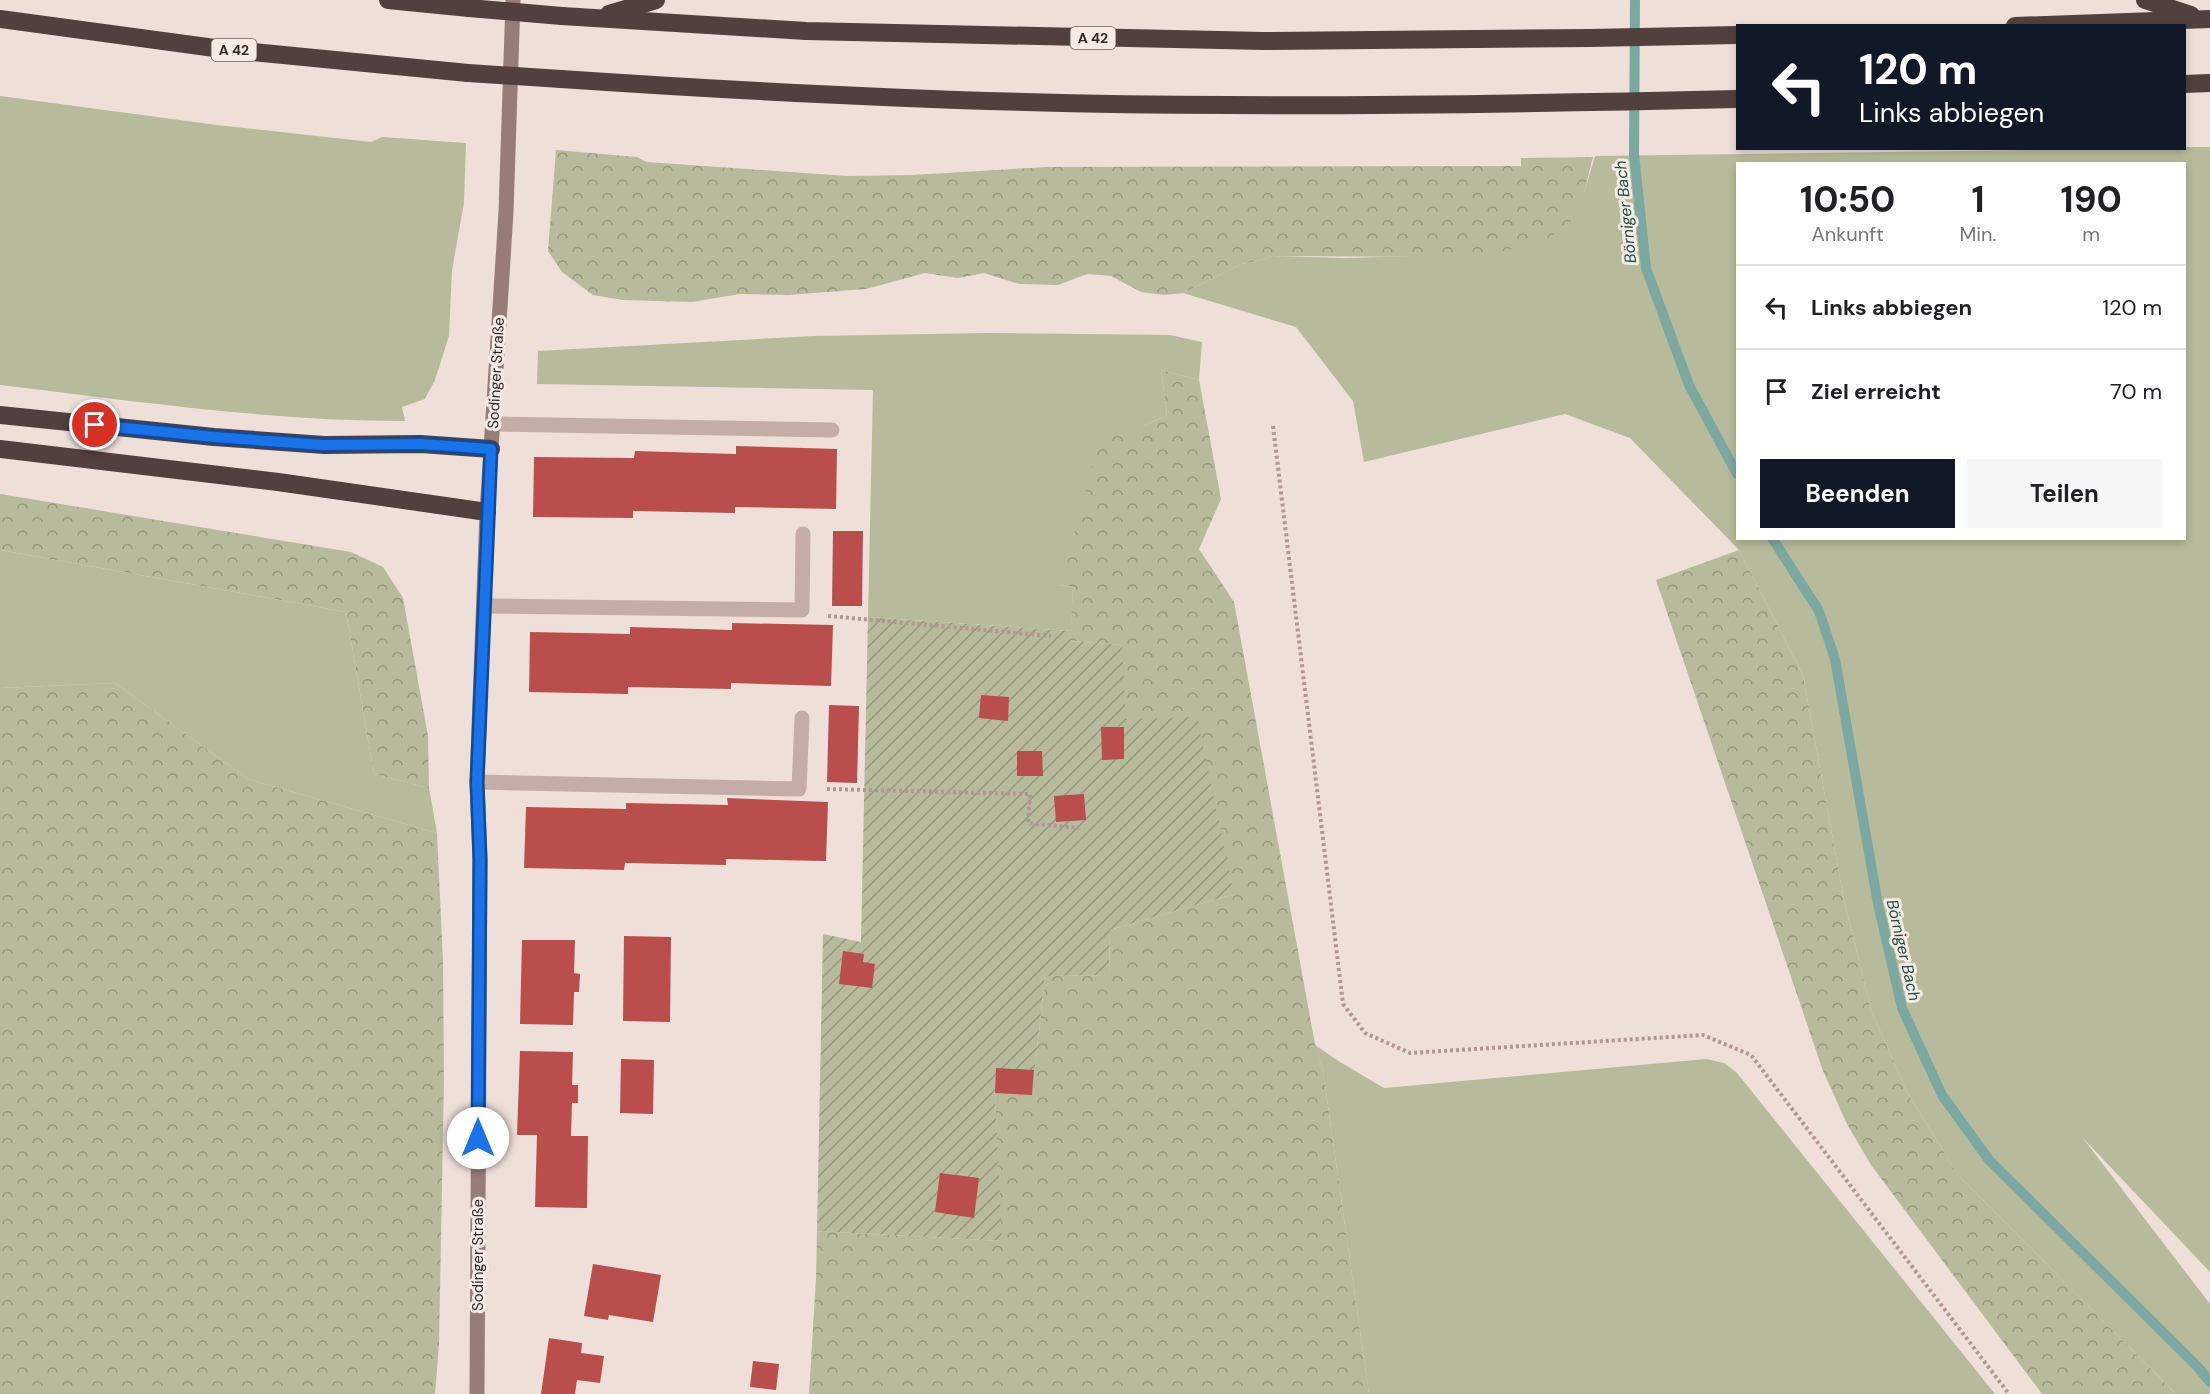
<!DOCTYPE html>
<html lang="de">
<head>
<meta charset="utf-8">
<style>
  body { margin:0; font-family:"DM Sans",sans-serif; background:#f6f6f6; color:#202124; height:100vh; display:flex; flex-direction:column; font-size:22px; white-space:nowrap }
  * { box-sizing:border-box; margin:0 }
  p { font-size:20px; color:#757577 }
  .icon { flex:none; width:33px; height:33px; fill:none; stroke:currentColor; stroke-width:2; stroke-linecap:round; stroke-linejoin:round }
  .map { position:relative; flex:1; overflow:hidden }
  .details { position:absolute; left:1736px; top:162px; width:450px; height:378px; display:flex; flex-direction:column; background:#fff; border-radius:0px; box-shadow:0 3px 9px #0003 }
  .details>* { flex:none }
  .guide { position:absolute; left:1736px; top:24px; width:450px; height:126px; border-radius:0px; box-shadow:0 3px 9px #0003; background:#111827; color:#fff; overflow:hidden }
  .pin { position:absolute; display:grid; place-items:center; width:51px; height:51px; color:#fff; margin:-26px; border:3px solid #fff; border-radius:50%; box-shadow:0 2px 6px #0007 }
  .me { position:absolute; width:66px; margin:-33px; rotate:0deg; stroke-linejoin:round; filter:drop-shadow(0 0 4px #0008) }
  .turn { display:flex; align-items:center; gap:21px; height:126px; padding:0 24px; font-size:27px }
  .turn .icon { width:78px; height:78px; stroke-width:2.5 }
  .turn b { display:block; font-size:42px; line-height:51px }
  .eta { display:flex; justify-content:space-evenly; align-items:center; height:102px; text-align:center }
  .eta b { font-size:36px; font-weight:700; line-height:42px }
  .button { display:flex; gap:12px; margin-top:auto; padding:12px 24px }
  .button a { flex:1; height:69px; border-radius:0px; background:#111827; color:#fff; font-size:24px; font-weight:700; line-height:69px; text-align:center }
  .button a+a { background:#f6f6f6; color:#202124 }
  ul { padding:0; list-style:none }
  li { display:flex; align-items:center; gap:18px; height:84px; padding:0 24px; border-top:2px solid #e0e0e0 }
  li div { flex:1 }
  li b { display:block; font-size:22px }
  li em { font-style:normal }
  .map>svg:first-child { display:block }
</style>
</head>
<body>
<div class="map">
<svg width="2210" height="1394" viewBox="0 0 2210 1394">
  <defs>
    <pattern id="forest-crowns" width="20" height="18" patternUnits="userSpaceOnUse" patternTransform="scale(1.5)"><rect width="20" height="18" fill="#b7bb9b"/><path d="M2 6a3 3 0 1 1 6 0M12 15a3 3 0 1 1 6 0" fill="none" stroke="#95987e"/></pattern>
    <pattern id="garden-furrows" width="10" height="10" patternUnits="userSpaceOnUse" patternTransform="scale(1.5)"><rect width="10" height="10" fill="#b7bb9b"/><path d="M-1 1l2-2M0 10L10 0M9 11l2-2" fill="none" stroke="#95987e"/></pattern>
  </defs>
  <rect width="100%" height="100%" fill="#eedfd9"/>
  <g fill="#b7bb9b" fill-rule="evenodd">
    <path d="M0,96L217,125L371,142L382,137L466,143L464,203L452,270L449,336L435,380L425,399L402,407L405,421C270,421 134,401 0,385Z"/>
    <path d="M2184,147H2210V1272L2082,1137L2210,1304V1394H2176L1958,1175L1907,1092L1871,1010L1844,900L1803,675L1739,550L1630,438L1565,414L1364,462L1353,401L1296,327L1183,293L1241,264L1262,260L1272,256L1345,258L1413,256L1584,193L1595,156L2184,148ZM1737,164H2184V538H1737Z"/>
    <path d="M987,333L1170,335L1202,342L1199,380L1161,370L1167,415L1145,425L1060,585L1073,587L1071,631L868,617L873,390L537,384L538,351L814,336Z"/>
    <path d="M0,550L346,612L374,774L429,788L437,833L248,779L115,683L0,688Z"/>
    <path d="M1315,1045L1340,1062L1384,1088L1706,1059L1724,1063L1737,1073L1995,1394H1369L1323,1071Z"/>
  </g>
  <g fill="url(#forest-crowns)">
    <path d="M556,150L637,157L647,162L847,176L912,175L1047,167L1521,166V158L1593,157L1584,193L1569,226L1535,245L1470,257L1272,256L1262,260L1241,264L1183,293L1164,295L1141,292L1111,276L1087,274L1058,285L1019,284L984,273L958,278L925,273L866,289L788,295L740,294L692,302L623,300L593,295L562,272L548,251Z"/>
    <path d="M1161,370L1199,380L1221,499L1199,549L1234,602L1315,1044L1323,1071L1369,1394H809L816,1278L817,1231L1001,1241L995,1093L1032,1094L1045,976L1109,975L1110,930L1234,894L1125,720L1121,645L1070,641L1073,587L1060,585L1096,452L1114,435L1145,425L1167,415Z"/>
    <path d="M0,494L351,552L383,567L403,598L428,736L429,788L374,774L346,612L0,550Z"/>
    <path d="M1739,550L1803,675L1844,900L1871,1010L1907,1092L1958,1175L2176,1394H2042L1871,1165L1847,1124L1823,1071L1656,580Z"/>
    <path d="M115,683L248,779L437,833L443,962L444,1079L439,1344L435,1394H0V688Z"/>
  </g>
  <path fill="url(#garden-furrows)" d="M868,617L1071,631L1070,641L1122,645L1126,719L1197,717L1234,894L1110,930L1109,975L1045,976L1032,1095L995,1093L1002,1241L817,1231L823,934L861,942Z"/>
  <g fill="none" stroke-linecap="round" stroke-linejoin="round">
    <g stroke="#7ba8a0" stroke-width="10">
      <path d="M1635,0L1634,154L1646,268L1689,385L1737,474"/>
      <path d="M1772,538L1819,611L1835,659L1878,904L1902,1008L1942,1095L1989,1160L2197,1366L2210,1382"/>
    </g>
  </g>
  <g fill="#b94e4c">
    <path d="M736,446L837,449L836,509L735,507V513L633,511V518L533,517L534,457L634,458L635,451L736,454Z"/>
    <path d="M833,531H863L862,606H832Z"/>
    <path d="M732,623L833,625L831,686L731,683V689L628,687V694L529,692L530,632L630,634V627L732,630Z"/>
    <path d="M981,695L1009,697L1008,721L979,718Z"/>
    <path d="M829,705L859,706L857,783L827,782Z"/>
    <path d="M1101,727H1124V759L1102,760Z"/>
    <path d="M1017,751H1042L1043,776H1017Z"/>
    <path d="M1084,794L1086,820L1056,822L1054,796Z"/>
    <path d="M727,798L828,802L826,861L726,859V865L625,863L624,870L524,868L526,807L626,809V803L728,805Z"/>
    <path d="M624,936L671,937L670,1022L623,1021Z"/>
    <path d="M522,940H575L574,973L580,974L579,992H574L573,1025L520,1024Z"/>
    <path d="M843,951L864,954L863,962L875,964L872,988L839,984Z"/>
    <path d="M520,1051L573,1052L572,1085H578V1103H572L571,1136H588L587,1208L535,1207L537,1135H517Z"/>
    <path d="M621,1059L654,1060L653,1114L620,1113Z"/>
    <path d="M996,1068L1034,1070L1032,1095L995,1093Z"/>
    <path d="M940,1173L979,1178L974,1218L935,1212Z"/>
    <path d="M593,1264L661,1275L653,1322L609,1315L608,1320L584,1316Z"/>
    <path d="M549,1338L582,1343L581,1353L604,1356L600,1383L577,1380L575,1394H541Z"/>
    <path d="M753,1361L779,1364L776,1390L750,1387Z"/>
  </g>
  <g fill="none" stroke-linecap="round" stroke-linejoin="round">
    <g stroke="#b09791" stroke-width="4" stroke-dasharray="3 3" stroke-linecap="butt">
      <path d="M1273,426L1343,1004L1365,1033L1410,1053L1703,1035L1751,1055L2009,1394"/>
      <path d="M828,616L1051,636"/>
      <path d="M827,789L1030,794L1028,823L1079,828"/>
    </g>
    <g stroke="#c4ada6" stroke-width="15">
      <path d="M493,424L832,430"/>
      <path d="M485,606L802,610L803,534"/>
      <path d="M477,782L799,789L802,718"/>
    </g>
    <path stroke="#977d78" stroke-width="15" d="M477,1394L480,859L477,782L487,512L506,212L513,0"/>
    <g stroke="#51403e" stroke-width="18">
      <path d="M388,0L469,8"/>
      <path d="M2145,0L2191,15"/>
      <path d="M609,14L656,0"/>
      <path d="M562,16L806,31L1264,41L1590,38L1737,35"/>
      <path d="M0,19L222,49L468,73"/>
      <path d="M2015,26L2210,19"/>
      <path d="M561,79C783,94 1006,105 1229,105C1398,106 1568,103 1737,99"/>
      <path d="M2184,84L2210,83"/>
      <path d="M0,415L214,437L324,445L421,444L491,449"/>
      <path d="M0,449L278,482L487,512"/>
    </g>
    <g stroke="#51403e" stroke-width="18">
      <path d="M469,8L562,16"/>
      <path d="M468,73L561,79"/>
    </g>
  </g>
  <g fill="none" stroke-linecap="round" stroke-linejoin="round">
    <g stroke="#114b97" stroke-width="15">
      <path id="route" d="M95,425L214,437L324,445L421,444L491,449L477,782L480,859L478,1138"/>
    </g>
    <use href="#route" stroke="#1a73e8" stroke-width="10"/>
  </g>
  <g text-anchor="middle" stroke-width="6" stroke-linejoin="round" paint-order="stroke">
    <g fill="#f6eae4" stroke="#6c625f" stroke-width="1.5">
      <rect x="1070.5" y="27" width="45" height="22" rx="4.5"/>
      <rect x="211.5" y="39" width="45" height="22" rx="4.5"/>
    </g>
    <g font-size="14" font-weight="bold" fill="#312726">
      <text x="1093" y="43">A 42</text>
      <text x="234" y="55">A 42</text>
    </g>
    <g font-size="15" fill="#312726" stroke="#f6eae4">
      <text transform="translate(496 373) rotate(-87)" y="5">Sodinger Straße</text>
      <text transform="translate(478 1255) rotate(-90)" y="5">Sodinger Straße</text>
    </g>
    <g font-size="16" font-style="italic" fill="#204e47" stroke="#f6eae4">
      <text transform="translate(1625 212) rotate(-96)" y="6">Börniger Bach</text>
      <text transform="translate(1904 950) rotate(77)" y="6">Börniger Bach</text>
    </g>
  </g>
</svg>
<div class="pin" style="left:95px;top:425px;background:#d93025"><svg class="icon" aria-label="arrive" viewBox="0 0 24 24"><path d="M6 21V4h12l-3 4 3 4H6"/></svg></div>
<svg class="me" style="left:478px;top:1138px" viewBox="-20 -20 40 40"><circle r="19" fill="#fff"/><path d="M0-13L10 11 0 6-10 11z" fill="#1a73e8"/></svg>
<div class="guide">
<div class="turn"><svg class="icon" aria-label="left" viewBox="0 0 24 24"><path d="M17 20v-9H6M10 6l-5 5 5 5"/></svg><div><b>120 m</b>Links abbiegen</div></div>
</div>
<section class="details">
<div class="eta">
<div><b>10:50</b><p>Ankunft</p></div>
<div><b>1</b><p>Min.</p></div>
<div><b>190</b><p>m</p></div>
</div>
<ul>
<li><svg class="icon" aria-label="left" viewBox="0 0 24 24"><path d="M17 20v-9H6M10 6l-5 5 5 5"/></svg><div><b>Links abbiegen</b></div><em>120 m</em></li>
<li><svg class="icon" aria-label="arrive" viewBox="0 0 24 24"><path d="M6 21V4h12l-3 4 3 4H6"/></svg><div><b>Ziel erreicht</b></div><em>70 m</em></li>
</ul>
<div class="button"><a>Beenden</a><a>Teilen</a></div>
</section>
</div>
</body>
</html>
